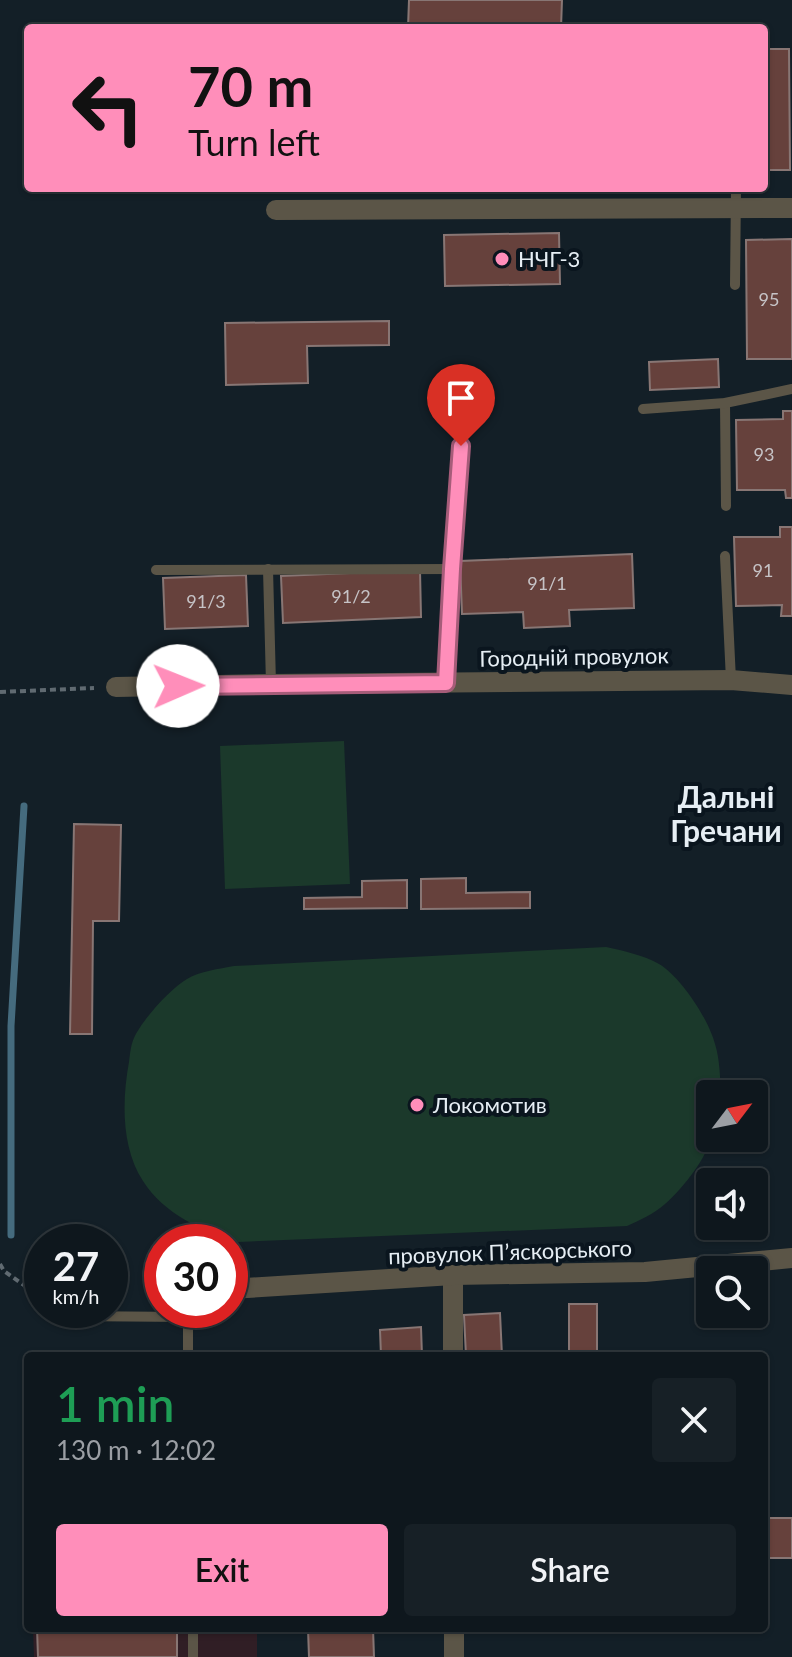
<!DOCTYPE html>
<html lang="en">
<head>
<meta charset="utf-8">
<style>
  body { margin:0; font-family:Lato,sans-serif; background:#172026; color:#f1f3f6; height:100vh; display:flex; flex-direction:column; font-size:30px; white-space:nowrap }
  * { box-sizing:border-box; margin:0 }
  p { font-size:26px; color:#9b9fa4 }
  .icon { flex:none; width:44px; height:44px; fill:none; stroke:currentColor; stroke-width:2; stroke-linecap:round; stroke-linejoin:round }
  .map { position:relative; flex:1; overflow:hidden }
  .panel { position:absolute; left:24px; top:1352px; width:744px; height:280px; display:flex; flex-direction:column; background:#0e171d; border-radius:8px; box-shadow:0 2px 6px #0004,0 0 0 2px #2e363b }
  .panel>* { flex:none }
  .hud { position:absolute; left:24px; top:24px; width:744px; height:168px; border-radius:8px; box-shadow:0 2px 6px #0004,0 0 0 2px #2e363b; background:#ff8eba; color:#111; overflow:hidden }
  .needle { width:52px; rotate:58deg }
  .fabs { position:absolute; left:696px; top:1080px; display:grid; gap:16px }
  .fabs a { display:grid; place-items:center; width:72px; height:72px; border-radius:8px; background:#0e171d; box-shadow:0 2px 6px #0004,0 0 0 2px #2e363b; font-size:40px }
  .speed { position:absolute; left:24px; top:1224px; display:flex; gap:16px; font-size:40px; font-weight:700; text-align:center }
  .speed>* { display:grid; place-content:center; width:104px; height:104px; border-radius:50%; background:#0e171d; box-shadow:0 2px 6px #0004,0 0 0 2px #2e363b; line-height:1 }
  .speed small { font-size:20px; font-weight:400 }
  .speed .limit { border:12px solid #d22; background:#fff; color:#111 }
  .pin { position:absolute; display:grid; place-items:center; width:68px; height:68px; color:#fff; margin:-82px -34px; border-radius:50% 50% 50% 0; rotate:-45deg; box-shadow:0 0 8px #0007 }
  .pin .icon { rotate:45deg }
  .me { position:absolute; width:88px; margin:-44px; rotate:89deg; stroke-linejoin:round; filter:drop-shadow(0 0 6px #0008) }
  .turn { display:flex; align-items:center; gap:28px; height:168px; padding:0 32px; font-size:36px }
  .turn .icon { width:104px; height:104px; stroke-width:2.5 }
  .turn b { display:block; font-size:56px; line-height:68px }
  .round { display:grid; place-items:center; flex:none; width:84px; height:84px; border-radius:8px; background:#172026 }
  .head { display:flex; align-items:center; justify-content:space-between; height:136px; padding:0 32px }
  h1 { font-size:48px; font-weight:600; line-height:60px; color:#1e9e55 }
  .primary-button { display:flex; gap:16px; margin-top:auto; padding:16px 32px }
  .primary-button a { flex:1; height:92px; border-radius:8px; background:#ff8eba; color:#111; font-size:32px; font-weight:600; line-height:92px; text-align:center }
  .primary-button a+a { background:#172026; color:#f1f3f6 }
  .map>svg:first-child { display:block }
</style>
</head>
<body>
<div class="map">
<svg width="792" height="1657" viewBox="0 0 792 1657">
  <rect width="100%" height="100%" fill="#131f27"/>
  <path fill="#301e25" d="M33,1628H257V1657H34Z"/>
  <g fill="#1b392b">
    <path d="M344,741L350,884L225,889L220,746Z"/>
    <path d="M606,947C624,951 643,955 659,964C681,977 709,1020 715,1044C720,1060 720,1078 721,1094H710C710,1109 713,1131 709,1143C704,1162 680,1191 665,1204C654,1214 640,1220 627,1226L238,1242C202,1231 164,1214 143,1181C121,1147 122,1100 129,1062C130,1054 131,1044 134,1038C142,1020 170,989 187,979C200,971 219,969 234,966Z"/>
  </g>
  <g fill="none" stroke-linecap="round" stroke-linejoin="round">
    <path stroke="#456b7e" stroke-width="7" d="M11,1235V1026L24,806"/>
  </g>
  <g fill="#66413c" stroke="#887674" stroke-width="2">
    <path d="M409,0H562L561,28H408Z"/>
    <path d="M764,49H789L790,170H764Z"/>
    <path d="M559,233L560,284L445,286L444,235Z"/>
    <path d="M792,239V359H747L746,240Z"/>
    <path d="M389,321V345L307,346L308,383L226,385L225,323Z"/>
    <path d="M718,359L719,387L650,390L649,362Z"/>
    <path d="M783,411H792V498H786L785,490H737L736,420L783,419Z"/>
    <path d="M780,527H792V616H781L782,605L736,606L734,537H780Z"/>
    <path d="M632,554L634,608L569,610L570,626L524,628L523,612L462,614L460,561Z"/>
    <path d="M420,570L421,617L283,623L281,576Z"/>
    <path d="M246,575L248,626L165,629L163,578Z"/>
    <path d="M74,824L121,825L119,921H93L92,1034H70Z"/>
    <path d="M466,878V893L530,892V908L421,909V879Z"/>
    <path d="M407,880V908L304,909V898L362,897V881Z"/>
    <rect x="569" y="1304" width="28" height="52"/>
    <path d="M500,1313L502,1356H466L464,1315Z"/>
    <path d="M421,1327L422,1356H381L380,1330Z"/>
    <rect x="764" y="1518" width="28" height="40"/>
    <path d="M37,1628H177V1657H38Z"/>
    <path d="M373,1628L374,1657H309L308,1629Z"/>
  </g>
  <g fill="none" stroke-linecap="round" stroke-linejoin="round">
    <g stroke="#606a71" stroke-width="4" stroke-dasharray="6 4" stroke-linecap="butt">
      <path d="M0,692L94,688"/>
      <path d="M0,1264L4,1271L42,1298"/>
    </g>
    <g stroke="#5b5547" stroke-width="10">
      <path d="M735,285L736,188"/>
      <path d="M725,403L726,506"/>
      <path d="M643,409L725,403L792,389"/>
      <path d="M725,556L731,680"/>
      <path d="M268,569L271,684"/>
      <path d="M156,570L452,569"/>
      <path d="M446,683L452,569L461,446"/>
      <path d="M67,1316L188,1317"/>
      <path d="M188,1356V1317L197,1310"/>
      <path d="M193,1628V1657"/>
    </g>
    <g stroke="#5b5547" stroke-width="20">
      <path d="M276,210L792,208"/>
      <path d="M116,687L271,684L731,680L792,685"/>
      <path d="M453,1275V1356"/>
      <path d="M230,1289L453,1275L645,1272L792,1258"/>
      <path d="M454,1628V1657"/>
    </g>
  </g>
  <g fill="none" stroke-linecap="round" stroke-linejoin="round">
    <g stroke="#a65c79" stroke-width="20">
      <path id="route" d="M178,686L446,683L452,569L461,446"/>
    </g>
    <use href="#route" stroke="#ff8eba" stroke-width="14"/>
  </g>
  <g fill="#ff8eba" stroke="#0a151e" stroke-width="3">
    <circle cx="502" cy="259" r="8"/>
    <circle cx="417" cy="1105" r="8"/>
  </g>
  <g text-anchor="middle" stroke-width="8" stroke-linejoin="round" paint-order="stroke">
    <g font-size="18" fill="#c6c3c6">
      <text x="769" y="306">95</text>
      <text x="764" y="461">93</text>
      <text x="763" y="577">91</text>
      <text x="547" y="590">91/1</text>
      <text x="351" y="603">91/2</text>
      <text x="206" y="608">91/3</text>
    </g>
    <g font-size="22" fill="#e6eef4" stroke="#0a151e" text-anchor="start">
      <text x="518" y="267">НЧГ-3</text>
      <text x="433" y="1113">Локомотив</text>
    </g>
    <g font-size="22" fill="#e6eef4" stroke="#0a151e">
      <text transform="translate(574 657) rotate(-1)" y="8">Городній провулок</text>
      <text transform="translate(510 1252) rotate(-2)" y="8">провулок Пʼяскорського</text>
    </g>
    <g font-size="30" font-weight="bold" fill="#e6eef4" stroke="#0a151e">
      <text x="726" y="808">Дальні<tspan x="726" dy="34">Гречани</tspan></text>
    </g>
  </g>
</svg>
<div class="fabs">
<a><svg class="needle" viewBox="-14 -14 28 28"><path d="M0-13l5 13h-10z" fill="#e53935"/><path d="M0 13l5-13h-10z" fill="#9b9fa4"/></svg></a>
<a><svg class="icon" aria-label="sound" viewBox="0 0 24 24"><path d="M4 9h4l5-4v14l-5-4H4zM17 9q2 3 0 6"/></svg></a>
<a><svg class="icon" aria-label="search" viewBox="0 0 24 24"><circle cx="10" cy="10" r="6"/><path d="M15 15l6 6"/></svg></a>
</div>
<div class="speed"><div>27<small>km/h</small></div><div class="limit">30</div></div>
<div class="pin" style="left:461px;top:446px;background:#d93025"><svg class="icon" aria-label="arrive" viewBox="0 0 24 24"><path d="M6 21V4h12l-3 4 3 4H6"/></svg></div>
<svg class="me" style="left:178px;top:686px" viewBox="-20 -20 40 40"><circle r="19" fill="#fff"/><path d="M0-13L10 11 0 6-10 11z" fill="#ff8eba"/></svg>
<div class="hud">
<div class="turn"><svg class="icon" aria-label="left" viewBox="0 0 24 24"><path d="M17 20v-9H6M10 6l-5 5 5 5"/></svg><div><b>70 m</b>Turn left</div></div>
</div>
<section class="panel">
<div class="head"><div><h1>1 min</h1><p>130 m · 12:02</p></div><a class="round"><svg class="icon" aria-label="close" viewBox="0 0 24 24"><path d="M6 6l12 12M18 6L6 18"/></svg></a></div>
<div class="primary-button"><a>Exit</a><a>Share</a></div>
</section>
</div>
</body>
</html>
